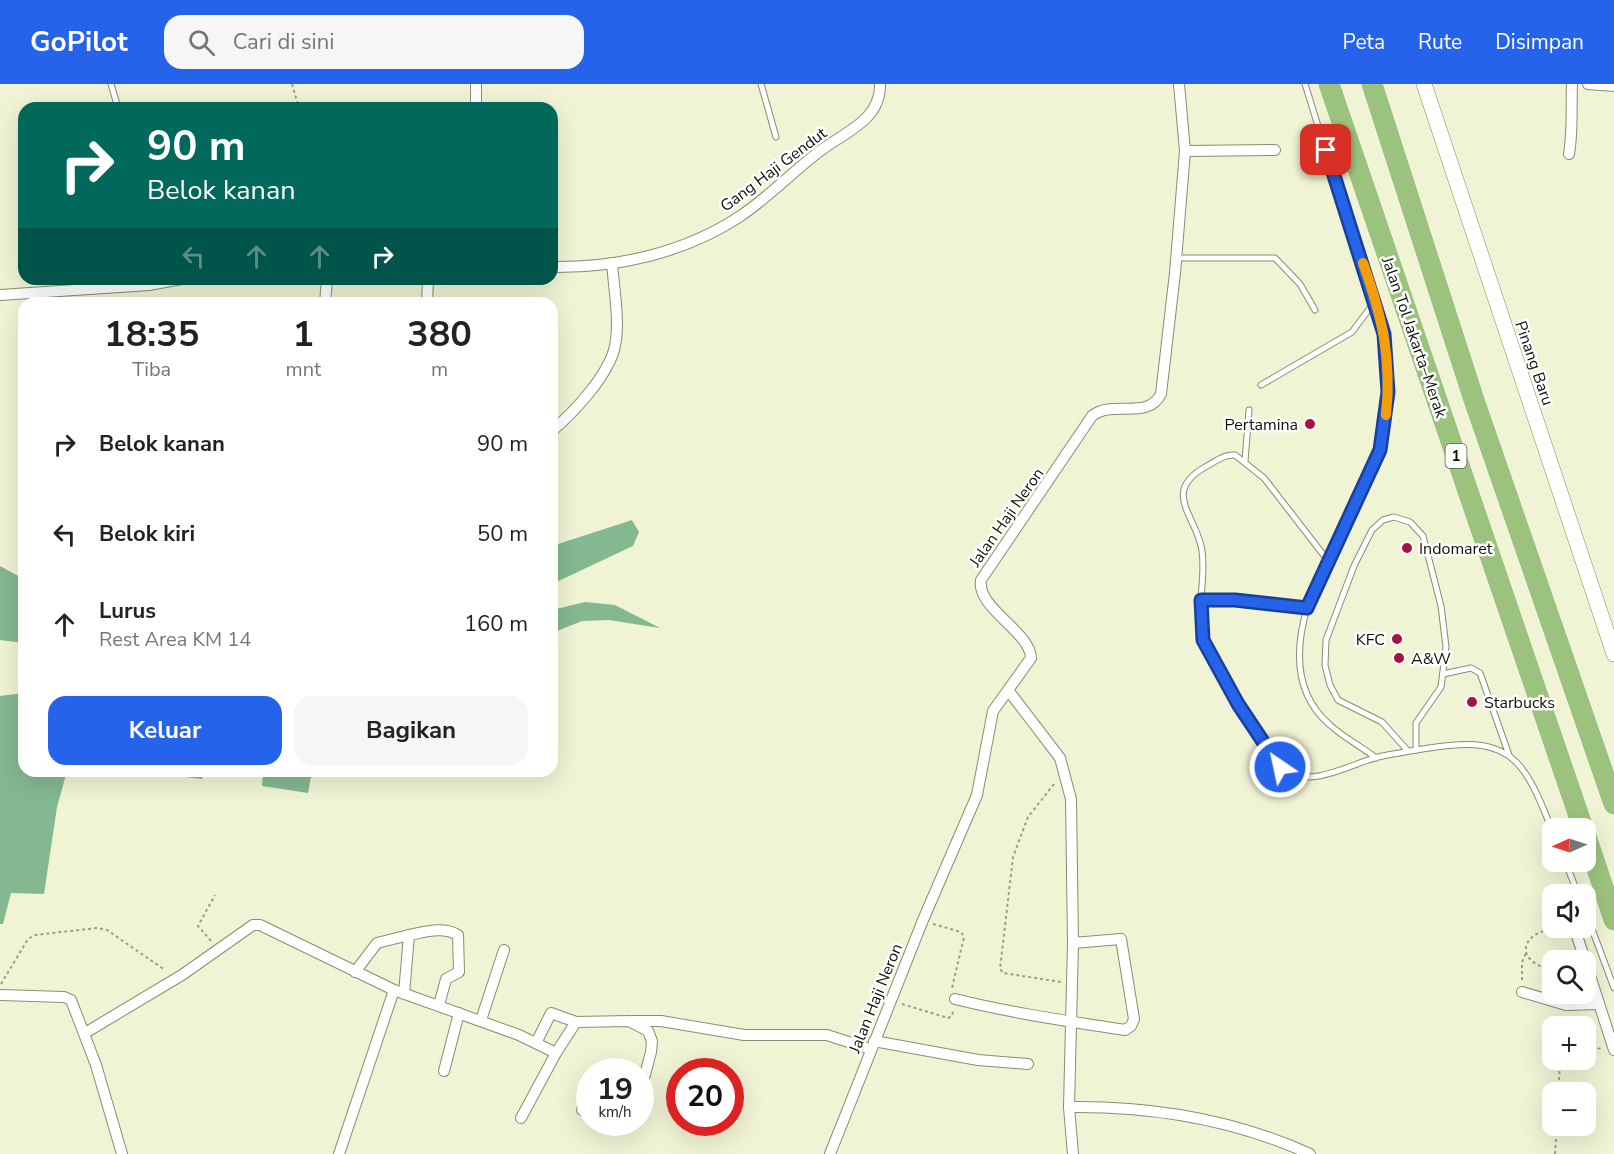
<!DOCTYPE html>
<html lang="id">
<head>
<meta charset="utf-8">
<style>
  body { margin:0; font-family:"Nunito Sans",sans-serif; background:#f6f6f6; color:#222; height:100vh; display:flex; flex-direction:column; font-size:22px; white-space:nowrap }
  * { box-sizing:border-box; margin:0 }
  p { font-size:20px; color:#767676 }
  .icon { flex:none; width:33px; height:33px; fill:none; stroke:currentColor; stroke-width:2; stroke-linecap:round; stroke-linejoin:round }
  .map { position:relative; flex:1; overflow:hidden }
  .panel { position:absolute; left:18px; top:213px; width:540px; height:480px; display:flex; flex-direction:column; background:#fff; border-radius:18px; box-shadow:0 6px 24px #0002 }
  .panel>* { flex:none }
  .top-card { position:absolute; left:18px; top:18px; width:540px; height:183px; border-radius:18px; box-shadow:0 6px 24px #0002; background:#00695c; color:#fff; overflow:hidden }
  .needle { width:39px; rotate:267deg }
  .fabs { position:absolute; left:1542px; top:734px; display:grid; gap:12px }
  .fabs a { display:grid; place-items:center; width:54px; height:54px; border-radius:12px; background:#fff; box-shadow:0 6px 24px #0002; font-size:30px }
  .speed { position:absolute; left:576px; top:974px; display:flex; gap:12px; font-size:30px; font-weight:700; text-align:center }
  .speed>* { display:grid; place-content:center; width:78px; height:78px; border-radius:50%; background:#fff; box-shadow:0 6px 24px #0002; line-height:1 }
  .speed small { font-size:15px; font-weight:400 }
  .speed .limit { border:9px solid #d22; background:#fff; color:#111 }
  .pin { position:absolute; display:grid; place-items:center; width:51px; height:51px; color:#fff; margin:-26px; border-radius:12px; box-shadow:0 3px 9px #0006 }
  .me { position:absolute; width:66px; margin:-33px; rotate:326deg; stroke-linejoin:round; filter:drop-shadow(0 0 4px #0008) }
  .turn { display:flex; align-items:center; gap:21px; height:126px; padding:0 30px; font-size:27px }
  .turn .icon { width:78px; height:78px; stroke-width:2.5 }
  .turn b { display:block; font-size:42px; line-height:51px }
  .lanes { display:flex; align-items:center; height:57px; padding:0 30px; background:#0003; justify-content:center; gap:30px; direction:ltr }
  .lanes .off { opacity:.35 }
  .eta { display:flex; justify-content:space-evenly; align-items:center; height:102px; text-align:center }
  .eta b { font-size:36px; font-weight:700; line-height:42px }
  .cta { display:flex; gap:12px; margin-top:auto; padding:12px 30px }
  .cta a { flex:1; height:69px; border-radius:18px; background:#2563eb; color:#fff; font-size:24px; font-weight:700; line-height:69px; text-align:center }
  .cta a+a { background:#f6f6f6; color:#222 }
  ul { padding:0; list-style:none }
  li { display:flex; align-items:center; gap:18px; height:90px; padding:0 30px }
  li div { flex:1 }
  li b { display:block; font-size:22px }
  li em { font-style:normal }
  header { display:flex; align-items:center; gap:36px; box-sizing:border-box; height:84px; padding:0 30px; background:#2563eb; color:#fff }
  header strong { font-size:28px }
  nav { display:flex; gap:33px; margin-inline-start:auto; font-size:21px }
  .search { width:420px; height:54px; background:#f6f6f6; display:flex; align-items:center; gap:15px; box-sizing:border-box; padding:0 21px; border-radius:18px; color:#767676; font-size:22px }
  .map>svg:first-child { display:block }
</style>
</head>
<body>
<header>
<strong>GoPilot</strong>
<div class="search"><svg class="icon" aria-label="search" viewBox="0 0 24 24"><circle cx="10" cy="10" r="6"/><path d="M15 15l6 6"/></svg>Cari di sini</div>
<nav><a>Peta</a><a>Rute</a><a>Disimpan</a></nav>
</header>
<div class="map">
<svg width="1614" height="1070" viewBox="0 0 1614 1070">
  <rect width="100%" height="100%" fill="#f0f3d4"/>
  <g fill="#84b891">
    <path d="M632,436L639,448L633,462L552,500V462Z"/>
    <path d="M0,482L24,495V559L0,556Z"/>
    <path d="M585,518L615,521L660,544L609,536L582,537L552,549V526Z"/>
    <path d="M24,609V687H67L57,723L44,810L11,809L3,840H0V612Z"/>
    <path d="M135,687H204L202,695Z"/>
    <path d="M263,687H312L308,709L262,702Z"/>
  </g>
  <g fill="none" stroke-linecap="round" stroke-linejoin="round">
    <g stroke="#8a8d71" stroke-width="7">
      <g id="lane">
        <path d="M111,0L118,24"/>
        <path d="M761,0L776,53"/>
        <path d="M1305,0C1321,51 1336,102 1353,153C1380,234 1400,278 1380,366L1307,524C1295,565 1294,610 1330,641C1344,654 1361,662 1376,674"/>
        <path d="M1176,174H1275L1300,200L1315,226"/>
        <path d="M1261,301L1352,248L1376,216"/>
        <path d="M1245,377L1249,326"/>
        <path d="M1329,478L1264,394L1235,371C1225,370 1216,377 1207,382C1159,408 1198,433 1202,467C1206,494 1197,522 1201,549C1204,568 1268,673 1283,685C1309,706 1350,680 1378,673C1397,669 1417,666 1436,663C1514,651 1526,681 1552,746"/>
        <path d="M1201,516H1235L1307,524"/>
        <path d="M1443,590L1471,584L1480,589L1509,671"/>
        <path d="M1408,667L1382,638L1338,616L1330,601L1325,581L1326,556L1354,482L1372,446L1383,436L1394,433L1410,438L1423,452L1441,522L1446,563L1441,603L1416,639V666"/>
        <path d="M1565,777L1578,810"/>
        <path d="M1586,829L1614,904"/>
      </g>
    </g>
    <g stroke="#8a8d71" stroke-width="12">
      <g id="street">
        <path d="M1588,0L1614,2"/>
        <path d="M476,24V0"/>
        <path d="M1185,67L1275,66"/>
        <path d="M1569,70C1573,46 1571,24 1572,0"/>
        <path d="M552,183C617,184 684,169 739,133C768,114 792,88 820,67C845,48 881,36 880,0"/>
        <path d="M0,211L149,201L181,195"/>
        <path d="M325,219L327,195"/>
        <path d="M427,219L428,195"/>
        <path d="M552,347C574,328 609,291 615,262C620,237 614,206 612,179"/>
        <path d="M1008,606L1060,674L1071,715L1073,859L1069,1023L1073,1070"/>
        <path d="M1574,843L1585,876"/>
        <path d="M1586,879L1614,966"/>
        <path d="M355,888L377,859L409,851"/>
        <path d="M1522,908L1566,921L1599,920"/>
        <path d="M404,910L409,851C425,848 443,842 458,851L459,888L446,895L439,921"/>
        <path d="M0,911L64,913L71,916L96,981L122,1070"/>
        <path d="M955,915C1011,929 1068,937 1125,946L1131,942L1134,935L1121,855L1073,859"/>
        <path d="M481,936L504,866"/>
        <path d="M633,937H661L744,951H827L870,965"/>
        <path d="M85,949L182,891L253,841H260L394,906L519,951L556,969L576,938L629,937L648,947L652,957L651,968L640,1009"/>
        <path d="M874,957L978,976L1028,980"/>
        <path d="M536,959L551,929L576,938"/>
        <path d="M444,987L459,929"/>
        <path d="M1069,1023C1152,1022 1233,1035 1310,1070"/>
        <path d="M582,1026L590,1029"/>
        <path d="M521,1034L556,969"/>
        <path d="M614,1038H629"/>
        <path d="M339,1070L394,906"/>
        <path d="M830,1070L923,836L977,711L993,627L1031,574C1030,547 976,524 981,496L1092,332C1113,315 1147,337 1161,310L1175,189L1185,67L1179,0"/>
      </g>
    </g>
    <g stroke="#8a8d71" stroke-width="16">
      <path id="secondary" d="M1424,0L1614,570"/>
    </g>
    <g stroke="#fff" stroke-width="22">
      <g id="highway">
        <path d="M1329,0L1583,744"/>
        <path d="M1372,0L1474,316L1614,720"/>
        <path d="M1586,752L1614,836"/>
      </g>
    </g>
    <g stroke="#9c9e87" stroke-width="2" stroke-dasharray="3 3" stroke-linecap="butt">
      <path d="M292,0L299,24"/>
      <path d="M1054,700L1028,733L1013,773L1000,885L1003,889L1061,898"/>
      <path d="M933,840L961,848L964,853L952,904"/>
      <path d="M211,857L198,842L215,811"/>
      <path d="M1552,886C1507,875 1526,842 1563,845"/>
      <path d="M1522,896V878L1526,869"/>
      <path d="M1,900L28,855L35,851L97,844L107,846L165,886"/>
      <path d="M902,920L948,934L952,932L953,927"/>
      <path d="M1586,968L1601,964"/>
      <path d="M1558,1008L1560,982L1563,975"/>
      <path d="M1555,1070L1557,1041"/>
    </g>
    <use href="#lane" stroke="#fff" stroke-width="5"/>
    <use href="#street" stroke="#fff" stroke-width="10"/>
    <use href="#secondary" stroke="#fff" stroke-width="15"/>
    <use href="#highway" stroke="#9cc37d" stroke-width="21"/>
  </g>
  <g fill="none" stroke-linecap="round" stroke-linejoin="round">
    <g stroke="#184099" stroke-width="15">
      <path id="route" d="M1280,683L1238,620L1203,556L1201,516H1235L1307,524L1380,366L1388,308L1384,250L1326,66"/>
    </g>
    <use href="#route" stroke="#2563eb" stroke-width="10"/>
    <path stroke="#f59e0b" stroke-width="10" d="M1363,179C1382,232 1392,274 1386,331"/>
  </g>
  <g fill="#a81240" stroke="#fff" stroke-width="2">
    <circle cx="1310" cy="340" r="6"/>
    <circle cx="1407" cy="464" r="6"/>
    <circle cx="1397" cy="555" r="6"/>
    <circle cx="1399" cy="574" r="6"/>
    <circle cx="1472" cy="618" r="6"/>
  </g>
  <g text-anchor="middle" stroke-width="5" stroke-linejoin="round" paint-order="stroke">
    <rect fill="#fff" stroke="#585851" stroke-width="1.5" x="1445.5" y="360" width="21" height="24" rx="4.5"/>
    <g font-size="15" font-weight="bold" fill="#101106">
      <text x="1456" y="377">1</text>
    </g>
    <g font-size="16" fill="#101106" stroke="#fff">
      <text transform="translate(773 85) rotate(-37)" y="6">Gang Haji Gendut</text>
      <text transform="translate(1415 253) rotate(71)" y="6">Jalan Tol Jakarta–Merak</text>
      <text transform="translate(1535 279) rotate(71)" y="6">Pinang Baru</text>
      <text transform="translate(1006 433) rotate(-55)" y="6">Jalan Haji Neron</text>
      <text transform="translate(875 914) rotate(-68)" y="6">Jalan Haji Neron</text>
    </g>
    <g font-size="16" fill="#101106" stroke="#fff" text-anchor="start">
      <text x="1298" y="346" text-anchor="end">Pertamina</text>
      <text x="1419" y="470">Indomaret</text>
      <text x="1385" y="561" text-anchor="end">KFC</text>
      <text x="1411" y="580">A&amp;W</text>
      <text x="1484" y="624">Starbucks</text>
    </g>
  </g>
</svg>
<div class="fabs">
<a><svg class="needle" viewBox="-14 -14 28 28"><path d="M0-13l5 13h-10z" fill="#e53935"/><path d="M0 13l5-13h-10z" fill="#767676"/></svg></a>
<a><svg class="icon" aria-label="sound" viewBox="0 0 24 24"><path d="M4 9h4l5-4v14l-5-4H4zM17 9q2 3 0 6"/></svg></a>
<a><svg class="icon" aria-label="search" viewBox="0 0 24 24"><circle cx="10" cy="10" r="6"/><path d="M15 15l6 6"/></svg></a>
<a>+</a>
<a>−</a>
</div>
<div class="speed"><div>19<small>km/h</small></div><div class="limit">20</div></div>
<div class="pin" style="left:1326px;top:66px;background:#d93025"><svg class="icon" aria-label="arrive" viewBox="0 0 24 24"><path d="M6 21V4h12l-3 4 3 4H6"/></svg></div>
<svg class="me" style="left:1280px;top:683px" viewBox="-20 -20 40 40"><circle r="17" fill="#2563eb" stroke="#fff" stroke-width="3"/><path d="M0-11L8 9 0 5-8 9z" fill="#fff"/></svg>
<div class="top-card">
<div class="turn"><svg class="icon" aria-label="right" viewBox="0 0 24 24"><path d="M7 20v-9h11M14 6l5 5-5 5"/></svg><div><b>90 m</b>Belok kanan</div></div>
<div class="lanes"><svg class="icon off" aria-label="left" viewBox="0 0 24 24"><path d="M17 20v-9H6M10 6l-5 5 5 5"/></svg><svg class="icon off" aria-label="ahead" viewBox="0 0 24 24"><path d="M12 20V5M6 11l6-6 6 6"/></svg><svg class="icon off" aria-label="ahead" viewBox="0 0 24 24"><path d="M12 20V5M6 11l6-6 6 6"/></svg><svg class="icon" aria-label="right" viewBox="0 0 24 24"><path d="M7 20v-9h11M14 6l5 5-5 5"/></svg></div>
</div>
<section class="panel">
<div class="eta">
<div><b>18:35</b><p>Tiba</p></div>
<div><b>1</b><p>mnt</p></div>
<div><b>380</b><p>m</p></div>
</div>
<ul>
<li><svg class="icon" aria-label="right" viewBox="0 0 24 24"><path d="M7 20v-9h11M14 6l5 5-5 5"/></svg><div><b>Belok kanan</b></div><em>90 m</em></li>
<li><svg class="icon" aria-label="left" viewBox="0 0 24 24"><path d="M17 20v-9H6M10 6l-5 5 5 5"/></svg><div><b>Belok kiri</b></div><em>50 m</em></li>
<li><svg class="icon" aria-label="ahead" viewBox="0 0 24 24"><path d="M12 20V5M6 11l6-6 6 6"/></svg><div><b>Lurus</b><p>Rest Area KM 14</p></div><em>160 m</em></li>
</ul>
<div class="cta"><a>Keluar</a><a>Bagikan</a></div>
</section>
</div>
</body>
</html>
